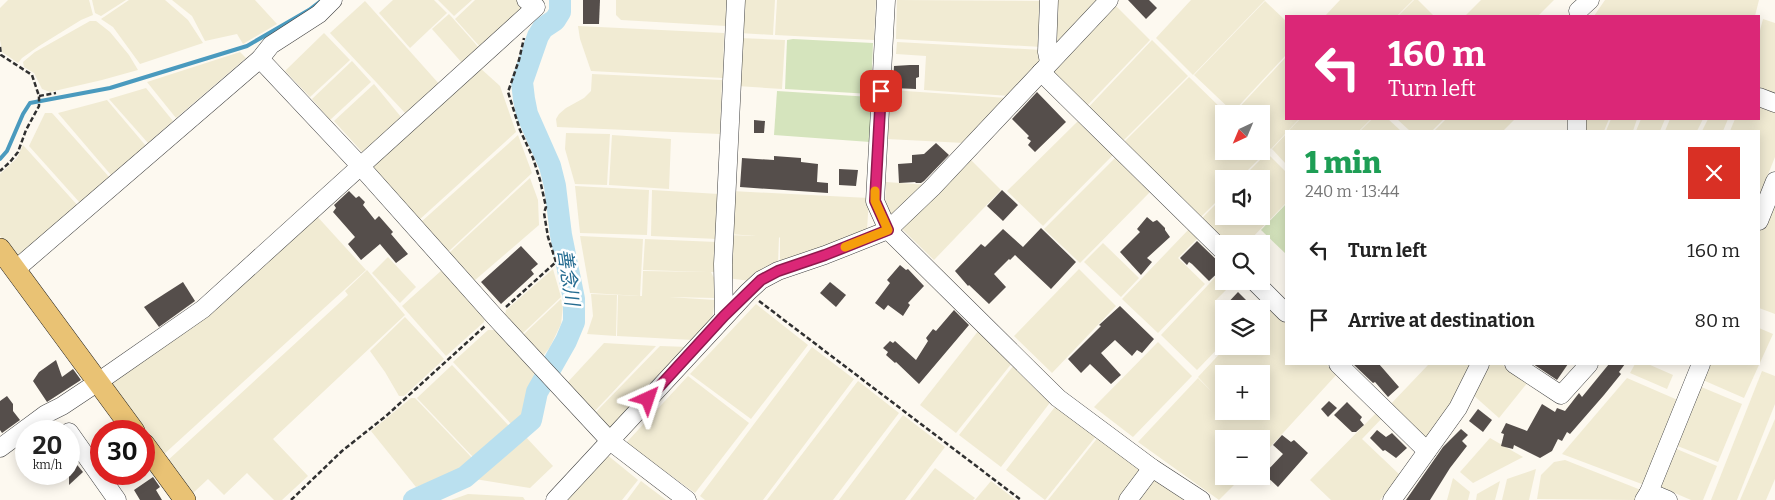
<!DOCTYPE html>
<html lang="en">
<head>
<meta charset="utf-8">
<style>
  body { margin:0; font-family:Bitter,"Noto Sans JP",serif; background:#f2f2f2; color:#222; height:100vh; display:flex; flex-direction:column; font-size:19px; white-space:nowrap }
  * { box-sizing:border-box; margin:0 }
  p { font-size:16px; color:#767676 }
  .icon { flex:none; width:28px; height:28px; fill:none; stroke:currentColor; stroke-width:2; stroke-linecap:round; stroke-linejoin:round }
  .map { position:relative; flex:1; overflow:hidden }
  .sheet { position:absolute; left:1285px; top:130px; width:475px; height:235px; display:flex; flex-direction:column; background:#fff; border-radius:0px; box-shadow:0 2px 12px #0003 }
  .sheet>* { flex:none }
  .guide { position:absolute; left:1285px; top:15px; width:475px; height:105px; border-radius:0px; box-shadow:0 2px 12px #0003; background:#db2777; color:#fff; overflow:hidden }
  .needle { width:32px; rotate:224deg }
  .buttons { position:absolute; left:1215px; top:105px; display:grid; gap:10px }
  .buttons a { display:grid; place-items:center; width:55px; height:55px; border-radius:0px; background:#fff; box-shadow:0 2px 12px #0003; font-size:25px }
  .speed { position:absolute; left:15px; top:420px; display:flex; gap:10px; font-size:25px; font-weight:700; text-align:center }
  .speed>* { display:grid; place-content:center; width:65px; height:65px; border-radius:50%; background:#fff; box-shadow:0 2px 12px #0003; line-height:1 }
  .speed small { font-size:12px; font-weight:400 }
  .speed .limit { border:8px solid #d22; background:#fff; color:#111 }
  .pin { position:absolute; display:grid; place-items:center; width:42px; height:42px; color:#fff; margin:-21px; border-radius:10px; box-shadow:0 2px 8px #0006 }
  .me { position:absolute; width:55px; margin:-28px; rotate:42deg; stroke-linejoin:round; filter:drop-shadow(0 0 4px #0008) }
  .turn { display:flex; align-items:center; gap:18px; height:105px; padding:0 20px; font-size:22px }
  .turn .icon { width:65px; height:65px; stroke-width:2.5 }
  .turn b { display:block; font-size:35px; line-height:42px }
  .round { display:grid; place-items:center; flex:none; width:52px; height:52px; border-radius:0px; background:#f2f2f2 }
  .headline { display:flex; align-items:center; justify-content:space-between; height:85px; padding:0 20px }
  h1 { font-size:30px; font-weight:800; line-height:38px; color:#1e9e55 }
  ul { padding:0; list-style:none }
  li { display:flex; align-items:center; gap:15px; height:70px; padding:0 20px }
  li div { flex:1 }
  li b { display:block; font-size:19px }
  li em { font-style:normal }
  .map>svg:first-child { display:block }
</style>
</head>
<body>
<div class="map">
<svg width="1775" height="500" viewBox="0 0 1775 500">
  <rect width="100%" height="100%" fill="#fdf9f0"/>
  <g fill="#f1ebd3" fill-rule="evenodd">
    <path d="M8,0H89L93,15L81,20L39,46L22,58L18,63L2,52L0,40V8Z"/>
    <path d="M92,0H126L101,16L95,13Z"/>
    <path d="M129,0H165L188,20L203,43L140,64L113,27L101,19Z"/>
    <path d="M172,0H255L277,24L243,44L237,34L205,41L192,16Z"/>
    <path d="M393,0H434L447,13L410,48L379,13Z"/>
    <path d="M438,0H472L454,16Z"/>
    <path d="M475,0H518L527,7L481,48L455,19Z"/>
    <path d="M616,0H727L726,26L621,20L616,15Z"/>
    <path d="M741,0H775L773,35L739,33Z"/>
    <path d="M777,0H876L874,40L775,35Z"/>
    <path d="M897,0L1043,1L1042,47L896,39Z"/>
    <path d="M1055,0H1103L1056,49Z"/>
    <path d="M1191,0H1265L1193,75L1156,38Z"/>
    <path d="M1340,0H1413L1397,16H1325Z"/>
    <path d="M1414,0H1418L1434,16H1398Z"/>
    <path d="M1481,0H1554L1538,16H1465Z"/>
    <path d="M1605,0H1759L1755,16H1594Z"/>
    <path d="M365,1L440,85L406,114L330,33Z"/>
    <path d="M1265,1L1286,21V55L1233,112L1194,75Z"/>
    <path d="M1115,5L1150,40L1084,109L1050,75Z"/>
    <path d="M449,14L480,49L463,64L432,29Z"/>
    <path d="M1763,19L1775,23V97L1759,90V34Z"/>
    <path d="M90,21H96L110,32L129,55L138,70L102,80L50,92L42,89L34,73L24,67L23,62L35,52Z"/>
    <path d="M578,26L724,33L723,78L591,71L580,39Z"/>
    <path d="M324,33L350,60L310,97L285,71Z"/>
    <path d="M739,38L785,40L782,89L737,86Z"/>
    <path d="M1152,40L1188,76L1120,144L1085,111Z"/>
    <path d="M897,42L1042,50L1040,64L1010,96L924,90L926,56L896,54Z"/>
    <path d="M240,52L246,58L176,118L147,82Z"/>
    <path d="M1286,57V119H1299L1271,149L1261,139V114L1234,113Z"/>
    <path d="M352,61L371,82L330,120L312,99Z"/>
    <path d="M479,67L500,86L516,132L419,220L372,168L375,160Z"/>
    <path d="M592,74L722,80L720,134L557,127L556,119L559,114L566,108L584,98L591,91Z"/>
    <path d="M1189,77L1227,114H1224V151H1261V147L1266,152L1239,179H1224V194L1198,220L1121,145Z"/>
    <path d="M374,84L401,117L364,154L334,121Z"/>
    <path d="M146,88L173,121L148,143L109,99Z"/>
    <path d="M891,90L1007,98L964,143L887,139Z"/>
    <path d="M107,100L146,146L111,175L58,113Z"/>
    <path d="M1759,104L1775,111V157L1759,197V131H1730L1735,119H1759Z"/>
    <path d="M45,113H52L110,178L81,204L29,146Z"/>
    <path d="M1300,119H1371L1359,131H1288Z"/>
    <path d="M1372,119H1388L1401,131H1360Z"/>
    <path d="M1397,119H1444L1432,131H1410Z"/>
    <path d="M1446,119H1515L1503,131H1434Z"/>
    <path d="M1583,119H1609L1604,131H1583Z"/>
    <path d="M1611,119H1637L1633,131H1606Z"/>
    <path d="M1641,119H1665L1660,131H1636Z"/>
    <path d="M1670,119H1703L1697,131H1665Z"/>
    <path d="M1708,119H1728L1723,131H1702Z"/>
    <path d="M1078,121L1113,155L1043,226L1007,191Z"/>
    <path d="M566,133L610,134L607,185L575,184L565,149Z"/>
    <path d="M1286,134V164L1272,149Z"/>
    <path d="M518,135L532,173L448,252L421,222Z"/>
    <path d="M612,135L671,139L669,189L609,185Z"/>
    <path d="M23,145L79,207L18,260L0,236V174L17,158Z"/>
    <path d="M1267,153L1286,172V203L1246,244H1224L1199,221L1224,196V216H1261V179H1241Z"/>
    <path d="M967,156L1001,190L934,260L900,227Z"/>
    <path d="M1115,158L1150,192L1080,263L1044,229Z"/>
    <path d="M530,178L538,200L539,225L474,281L449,253Z"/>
    <path d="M886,182L928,185L893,220L885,212Z"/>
    <path d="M575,186L649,190L647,235L580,233Z"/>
    <path d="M652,190L719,194L717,239L651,236Z"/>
    <path d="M1775,190V314L1759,308V230Z"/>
    <path d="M732,191L869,198L867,230L780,264V238L779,237L778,263L763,269L750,281L727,278L729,235L756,236L729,234Z"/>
    <path d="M315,214L366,270L162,456L109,386V382Z"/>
    <path d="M1191,227L1200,236L1178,258L1205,284L1158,333L1122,299Z"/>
    <path d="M580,236L643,239L640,296L590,293Z"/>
    <path d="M645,239L717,242L715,272H711L716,282L715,298L669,297L715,300L712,320L693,340L617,336L618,295L642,296L643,271L708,272L643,270Z"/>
    <path d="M1103,243L1139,278L1121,297L1084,262Z"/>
    <path d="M388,257L416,287L400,303L372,273Z"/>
    <path d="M1224,268V281H1235L1215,301L1224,310V342L1197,370L1161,335Z"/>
    <path d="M553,269L561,297L522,334L505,315L506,310Z"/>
    <path d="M1079,269L1116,306L1052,373L1014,336Z"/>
    <path d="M367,270L405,315L273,439L308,476L282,500H274L247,473L224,495L208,479L191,495L166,462L348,295L345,291Z"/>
    <path d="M442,270L485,317L484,322L446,356L402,306Z"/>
    <path d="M591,294L617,295L616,336L587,334L593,316Z"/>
    <path d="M561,299L563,306L561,324L550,347L543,356L523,335Z"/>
    <path d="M1267,303L1286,323V364H1326L1337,374L1261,457V439H1224V476H1243L1219,500L1138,442L1198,378L1212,392L1198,377L1227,346H1261V309ZM1224,374H1261V411H1224Z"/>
    <path d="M756,304L808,345L751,419L690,374Z"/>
    <path d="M405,317L444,359L404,396H399L385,372L370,351Z"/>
    <path d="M1759,328L1773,334L1744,398L1696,377L1702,364H1759Z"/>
    <path d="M488,330H496L535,373L522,414L512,425L453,362Z"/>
    <path d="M979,330L1012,363L956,433L920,405Z"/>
    <path d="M1158,342L1192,376L1133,437L1094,407Z"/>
    <path d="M604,343L656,346L593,413L567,383Z"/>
    <path d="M660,346L689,347L612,428L607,429L594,414Z"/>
    <path d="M812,347L854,379L763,500H705L700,496Z"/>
    <path d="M1429,364H1475L1426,444L1388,407Z"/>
    <path d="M1486,364H1501L1528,382L1499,418L1472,394Z"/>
    <path d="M1635,364H1648L1673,375L1667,389L1630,373Z"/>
    <path d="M452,365L509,426L492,443L474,458L417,398Z"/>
    <path d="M1014,365L1052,400L1001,467L959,435Z"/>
    <path d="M1762,371L1775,376V404L1737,500H1711Z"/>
    <path d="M688,376L749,423L695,493L626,443Z"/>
    <path d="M1627,378L1680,401L1647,486L1562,454Z"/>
    <path d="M858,381L899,413L833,500H767Z"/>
    <path d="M1699,386L1742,404L1718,462L1675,445Z"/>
    <path d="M411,398H415L474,460L457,473L416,487L371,431Z"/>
    <path d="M1058,403L1097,435L1045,500L1006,470Z"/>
    <path d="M1379,410L1385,415L1362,439L1400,475L1380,500H1331L1310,480Z"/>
    <path d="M903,415L945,447L905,500H839Z"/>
    <path d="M1775,419V479L1766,500H1740Z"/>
    <path d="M524,435L553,466L530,488L475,479Z"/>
    <path d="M1099,436L1137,466L1142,473L1120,500H1048Z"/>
    <path d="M1490,438L1523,457L1473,483L1460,472Z"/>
    <path d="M1672,447L1717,466L1703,500H1691L1656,485Z"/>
    <path d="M606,454L638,480L622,500H566Z"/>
    <path d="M1565,460L1641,490L1635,500L1537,499L1541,475L1554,462Z"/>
    <path d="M935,468L975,498L973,500H910Z"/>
    <path d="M1536,469L1529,500H1502L1507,479Z"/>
    <path d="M1158,478L1188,500H1136L1151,480Z"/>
    <path d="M1453,478L1470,492L1468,500H1447Z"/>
    <path d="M641,481L666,500H627Z"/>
    <path d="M991,481L1016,500H975Z"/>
    <path d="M1500,481L1495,500H1476L1477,494Z"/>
    <path d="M468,494L523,497L525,500H451Z"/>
  </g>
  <g fill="#d5e4bd">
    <path d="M793,39L873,43L871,94L785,89L787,40Z"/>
    <path d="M777,91L871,97L870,142L774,135Z"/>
    <path d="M1286,204V254L1261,230Z"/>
  </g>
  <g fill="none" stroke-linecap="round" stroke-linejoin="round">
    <path stroke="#4a9abe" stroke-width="4" d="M0,159L7,151L23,114L30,103L110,88L247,46L309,10L321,1"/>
    <path stroke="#bae0ef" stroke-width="22" d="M414,500L465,477L531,420L537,392L566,341L574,322V299L561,235L555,186L550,166L527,114L524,99L522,82L538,36L543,28L555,20L560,12V0"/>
  </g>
  <g fill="#554e4b">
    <path d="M583,0H600L599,24H583Z"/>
    <path d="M1128,0H1149L1157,8L1146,19Z"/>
    <path d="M910,65H919V77L916,78V89L893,88L894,66Z"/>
    <path d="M1037,92L1066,122L1035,152L1028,145L1031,141L1027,138L1029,136L1012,119Z"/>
    <path d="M754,120L765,121L764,133H754Z"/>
    <path d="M936,143L949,155L924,181L921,183H915L916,182L899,183L898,164L912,163V155L924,154Z"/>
    <path d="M774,156L801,158V162L818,164L817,182L828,183V193L740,187L742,158L774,160Z"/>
    <path d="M839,169L858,170L856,186L839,185Z"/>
    <path d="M1002,190L1018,205L1003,221L987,206Z"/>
    <path d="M349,191L356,198L359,196L365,202L363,205L375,220L379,216L393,232L391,234L408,254L396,263L380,244L361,260L348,244L355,237L333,212L336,208L334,205Z"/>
    <path d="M1147,217L1153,222L1157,220L1165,228V230L1170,237L1147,258L1152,262L1141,275L1120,252L1140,232L1137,229Z"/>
    <path d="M1041,228L1076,262L1051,289L1015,255L1010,260L1009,259L994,274L1006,287L989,304L969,285L968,286L955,271L981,244L985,247L1003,229L1023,247Z"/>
    <path d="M1197,241L1224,267L1209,281L1192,264L1189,262L1187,265L1180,258Z"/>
    <path d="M521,246L538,264L531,270L534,274L501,304L481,282Z"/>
    <path d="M900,265L906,270L908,269L924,286L908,303L910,305L903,316L888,305L884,310L875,303L890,283L887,280Z"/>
    <path d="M183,282L195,301L159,327L144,307Z"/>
    <path d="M830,282L846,295L836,307L820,293Z"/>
    <path d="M1238,292L1255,309H1222Z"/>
    <path d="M1120,306L1154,339L1142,353L1137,350L1132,356L1115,340L1101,353L1121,375L1111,384L1090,364L1081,373L1068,359L1101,326L1099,325Z"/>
    <path d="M954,310L969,325L919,384L896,362L895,363L886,355L888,352L883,348L890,341L893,343L895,341L916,360L928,341L926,338L933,329L936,331Z"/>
    <path d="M56,360L62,377L73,369L81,380L47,402L33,381L39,372Z"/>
    <path d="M1353,364H1379L1399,387L1388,397L1375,382L1373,383Z"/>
    <path d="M1533,364H1568L1557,380Z"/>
    <path d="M1609,364H1625L1619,372L1621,374L1604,395L1570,434L1567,432L1562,441L1558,439L1552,451L1540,458L1514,445L1513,449L1501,446L1504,434L1501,433L1506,423L1527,431L1542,404L1555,412L1557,408L1565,411L1579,393L1582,397Z"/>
    <path d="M7,396L13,404V411L20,420L2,433L0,430V401Z"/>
    <path d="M1329,401L1337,408L1328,417L1321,409Z"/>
    <path d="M1347,402L1362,417L1360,420L1364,425L1356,432H1352L1334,415Z"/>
    <path d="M1478,409L1492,420L1483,432L1469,421Z"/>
    <path d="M1461,429L1468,435L1462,441L1467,446L1450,468L1430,500H1406L1443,447Z"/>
    <path d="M1377,430L1386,437L1392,433L1407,448L1396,458L1385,450L1383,451L1370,438Z"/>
    <path d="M1282,435L1291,442L1294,440L1308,453L1278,487L1264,474L1283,454L1273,445Z"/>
    <path d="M69,455L83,472L69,485Z"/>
    <path d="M153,477L160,487L156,490L162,500H140L134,490Z"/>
  </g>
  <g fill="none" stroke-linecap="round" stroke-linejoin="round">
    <g stroke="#414141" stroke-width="19">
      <g id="minor">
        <path d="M886,0L875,201L888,230L1058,398L1152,468L1201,500"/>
        <path d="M1049,0L1047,52L1049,62"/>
        <path d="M1578,11L1590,0"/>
        <path d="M260,59L354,159L495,317L610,441L687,500"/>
        <path d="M1041,72L1224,252"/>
        <path d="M1759,97L1775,103"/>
        <path d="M1577,119V131"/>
        <path d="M1759,221L1775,181"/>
        <path d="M15,270L260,59L271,45L319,14L333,0"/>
        <path d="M1254,281L1286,313"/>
        <path d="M724,316L723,264L736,0"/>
        <path d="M1338,364L1427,451"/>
        <path d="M1514,364L1561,395L1589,364"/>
        <path d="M69,432L117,500"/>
        <path d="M0,448L46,414L62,406L98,382L203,309L536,7L526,0"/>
        <path d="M1649,492L1668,500"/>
        <path d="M555,500L748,292L761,280L778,271L825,255L888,230L932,188L1109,0"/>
        <path d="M1128,500L1152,468"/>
        <path d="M1392,500L1458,408L1480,364"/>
        <path d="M1644,500L1649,492L1701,364"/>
      </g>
    </g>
    <g stroke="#1f1f1f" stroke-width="22">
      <g id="major">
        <path d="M0,249L134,431"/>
        <path d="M144,444L185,500"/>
      </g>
    </g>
    <g stroke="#303030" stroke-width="2.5" stroke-dasharray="5 2.5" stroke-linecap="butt">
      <path d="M0,47L1,55L32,75L39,96V106L26,130L18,152L10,162L0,171"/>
      <path d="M39,96L56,93"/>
      <path d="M759,301L1021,500"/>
      <path d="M506,307L556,262L548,237L544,213L546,207L540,180L533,158L520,130L508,92L519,60L524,38"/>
      <path d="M291,500L342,451L386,416L485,326"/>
    </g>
    <use href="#minor" stroke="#fff" stroke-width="18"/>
    <use href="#major" stroke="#e9c274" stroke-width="21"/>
  </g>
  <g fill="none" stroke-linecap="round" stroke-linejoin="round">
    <g stroke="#8e194d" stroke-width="12">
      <path id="route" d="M648,399L724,316L761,280L778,271L825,255L888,230L875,201L881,91"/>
    </g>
    <use href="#route" stroke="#db2777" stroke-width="9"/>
    <path stroke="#f59e0b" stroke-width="9" d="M845,247L888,230L875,201V191"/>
  </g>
  <g text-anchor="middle" stroke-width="5" stroke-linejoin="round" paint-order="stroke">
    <g font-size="19" font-style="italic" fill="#256c91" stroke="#fff">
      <text transform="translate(569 277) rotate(82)" y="7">善念川</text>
    </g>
  </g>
</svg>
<div class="buttons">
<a><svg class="needle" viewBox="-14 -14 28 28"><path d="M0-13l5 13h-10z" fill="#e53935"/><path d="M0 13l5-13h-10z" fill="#767676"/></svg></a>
<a><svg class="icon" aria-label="sound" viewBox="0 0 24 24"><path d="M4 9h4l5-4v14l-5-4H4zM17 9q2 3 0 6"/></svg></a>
<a><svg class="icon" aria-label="search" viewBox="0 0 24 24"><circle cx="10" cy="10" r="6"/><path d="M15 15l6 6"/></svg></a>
<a><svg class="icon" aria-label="layers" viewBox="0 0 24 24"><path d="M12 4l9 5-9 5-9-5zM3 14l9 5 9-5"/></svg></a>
<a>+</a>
<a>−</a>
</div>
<div class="speed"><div>20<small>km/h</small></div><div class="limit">30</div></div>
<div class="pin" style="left:881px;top:91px;background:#d93025"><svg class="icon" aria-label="arrive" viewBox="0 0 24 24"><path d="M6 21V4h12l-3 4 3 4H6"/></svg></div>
<svg class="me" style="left:648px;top:399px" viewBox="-20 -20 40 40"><path d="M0-17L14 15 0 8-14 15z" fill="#db2777" stroke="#fff" stroke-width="4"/></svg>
<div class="guide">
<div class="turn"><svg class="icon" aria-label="left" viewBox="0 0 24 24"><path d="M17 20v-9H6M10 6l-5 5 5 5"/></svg><div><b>160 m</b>Turn left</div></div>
</div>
<section class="sheet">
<div class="headline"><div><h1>1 min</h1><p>240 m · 13:44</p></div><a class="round" style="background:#d93025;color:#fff"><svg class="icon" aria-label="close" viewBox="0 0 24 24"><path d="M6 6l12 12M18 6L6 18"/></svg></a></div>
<ul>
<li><svg class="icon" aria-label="left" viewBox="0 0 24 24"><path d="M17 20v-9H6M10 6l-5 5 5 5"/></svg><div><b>Turn left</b></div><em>160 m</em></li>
<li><svg class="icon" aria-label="arrive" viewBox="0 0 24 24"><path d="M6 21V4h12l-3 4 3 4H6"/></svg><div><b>Arrive at destination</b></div><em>80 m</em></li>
</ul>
</section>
</div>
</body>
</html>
